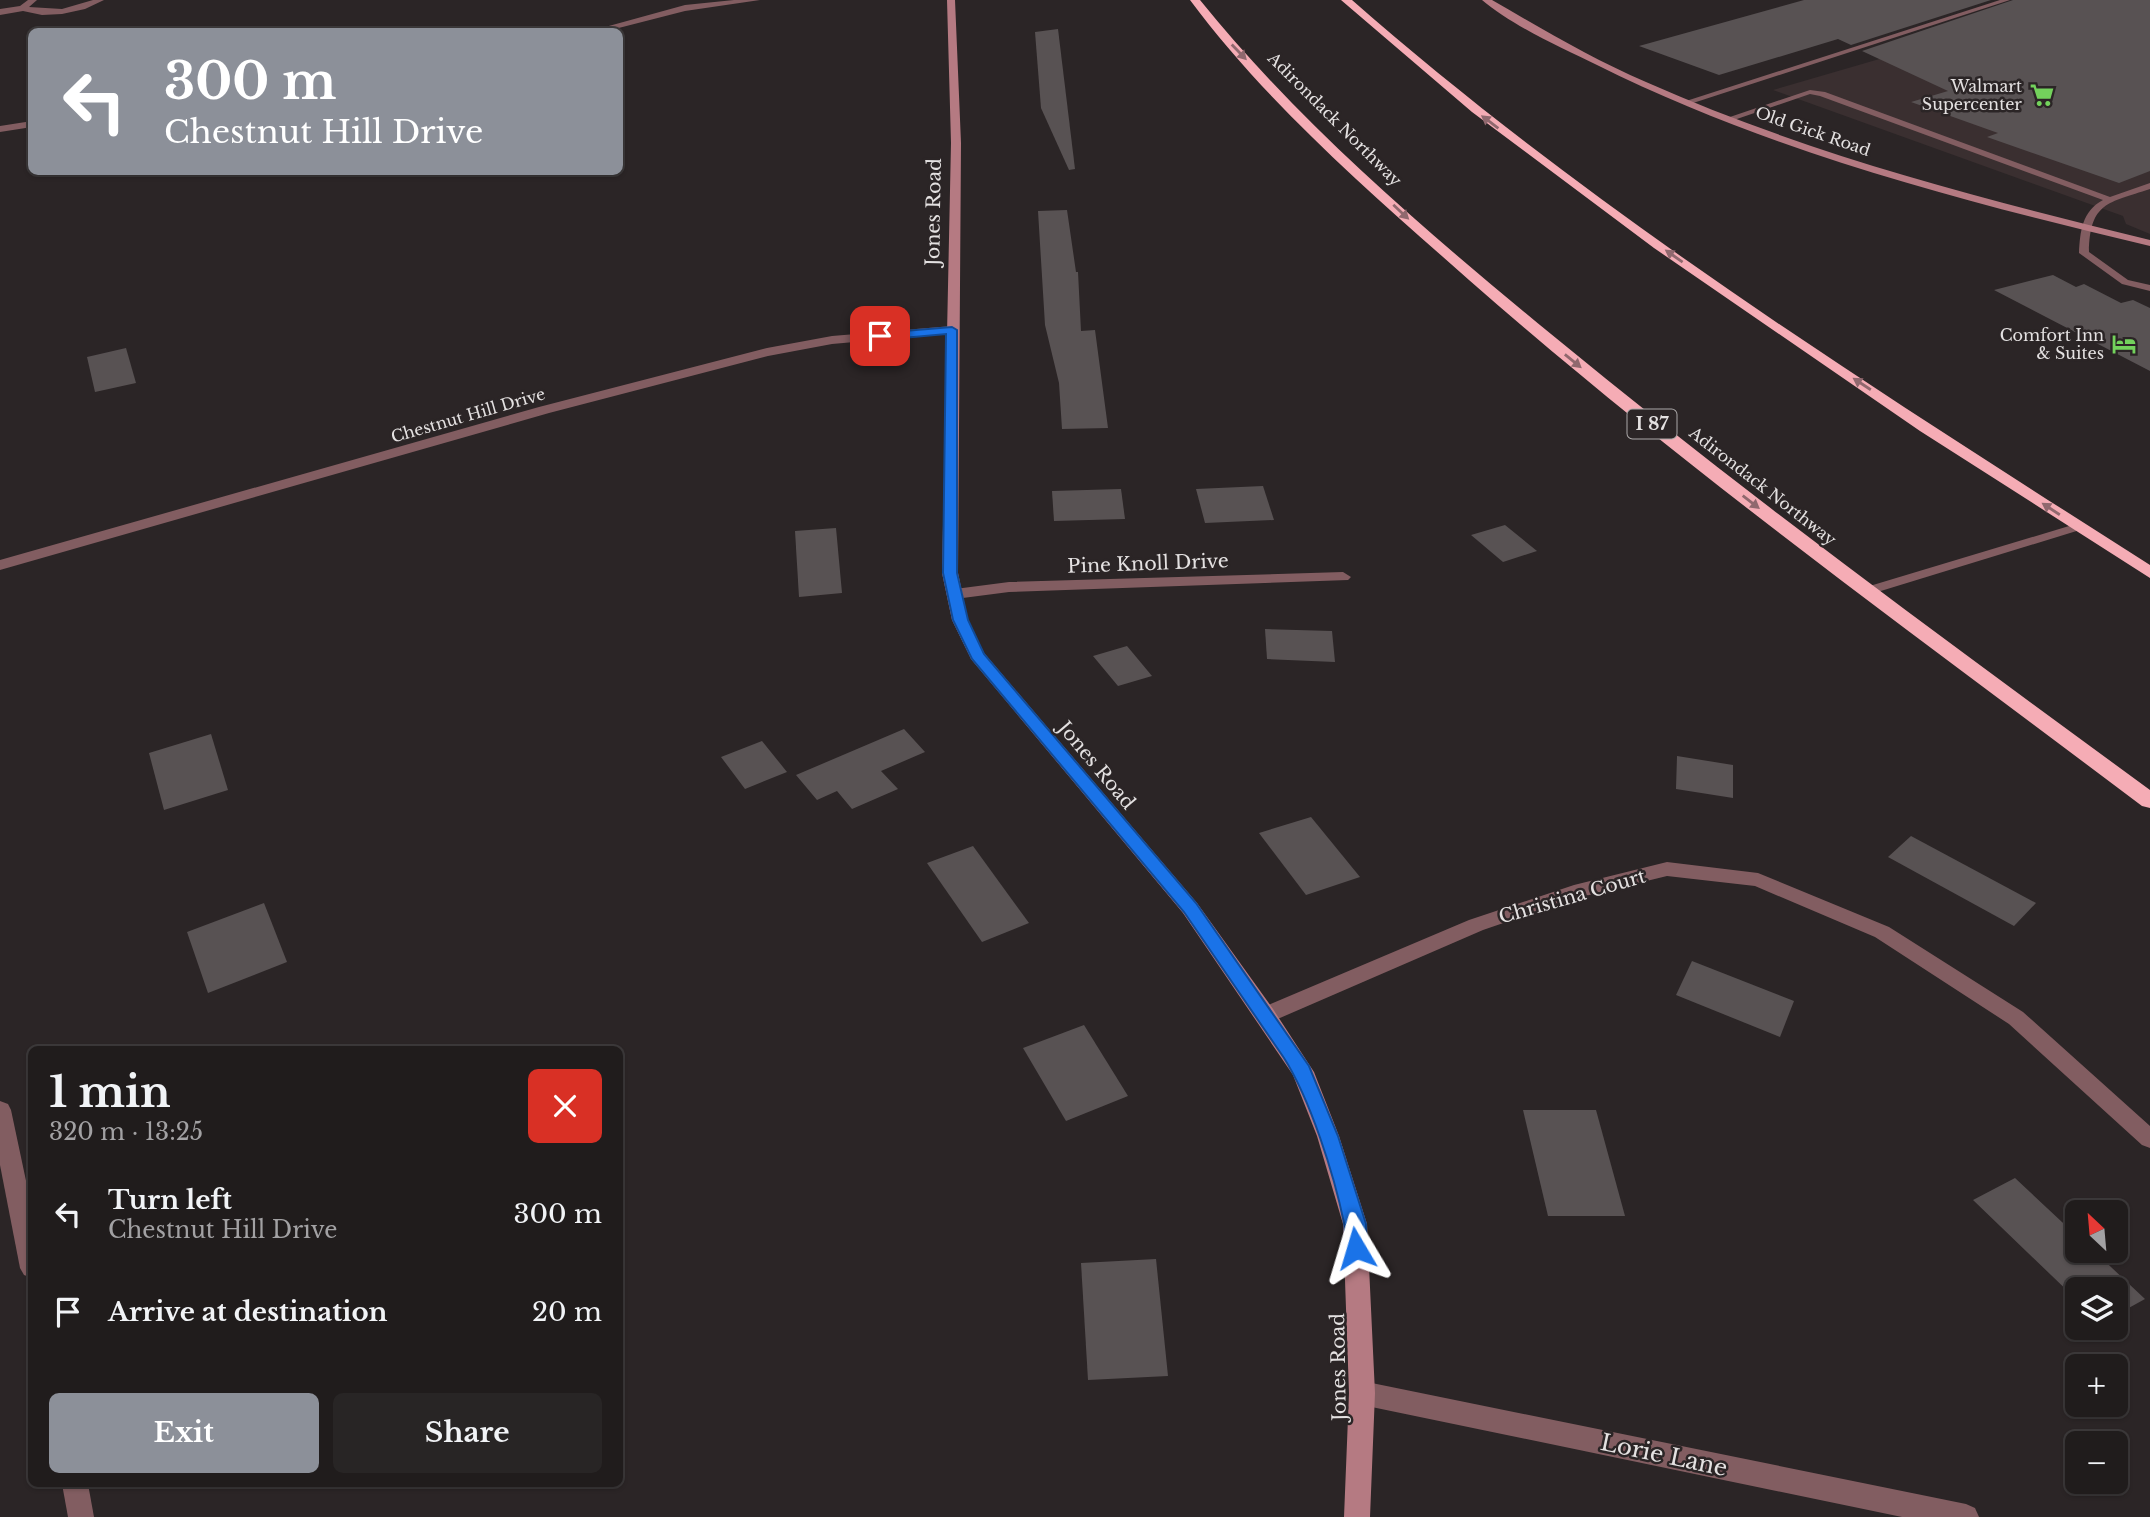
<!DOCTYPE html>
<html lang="en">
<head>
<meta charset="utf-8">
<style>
  body { margin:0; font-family:"Libre Baskerville",serif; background:#282525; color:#f1f3f6; height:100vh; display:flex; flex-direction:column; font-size:26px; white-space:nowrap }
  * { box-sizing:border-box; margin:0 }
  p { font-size:23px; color:#a2a1a3 }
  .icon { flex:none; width:38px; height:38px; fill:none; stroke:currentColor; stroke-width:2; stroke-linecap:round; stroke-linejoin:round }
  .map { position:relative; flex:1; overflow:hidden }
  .panel { position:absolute; left:28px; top:1046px; width:595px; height:441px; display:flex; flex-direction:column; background:#201c1c; border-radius:10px; box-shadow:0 2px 5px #0004,0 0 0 2px #3d3a3b }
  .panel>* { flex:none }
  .top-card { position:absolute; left:28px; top:28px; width:595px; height:147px; border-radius:10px; box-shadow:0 2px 5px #0004,0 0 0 2px #3d3a3b; background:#8c9099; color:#fff; overflow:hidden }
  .needle { width:46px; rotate:334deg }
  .controls { position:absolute; left:2065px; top:1200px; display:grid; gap:14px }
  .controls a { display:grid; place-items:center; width:63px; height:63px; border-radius:10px; background:#201c1c; box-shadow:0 2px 5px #0004,0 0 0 2px #3d3a3b; font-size:35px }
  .pin { position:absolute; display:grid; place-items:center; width:60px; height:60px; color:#fff; margin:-30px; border-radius:14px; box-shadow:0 4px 10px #0006 }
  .me { position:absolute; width:77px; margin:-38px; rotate:353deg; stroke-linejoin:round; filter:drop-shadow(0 0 5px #0008) }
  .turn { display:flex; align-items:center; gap:24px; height:147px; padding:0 21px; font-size:32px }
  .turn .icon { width:91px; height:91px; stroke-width:2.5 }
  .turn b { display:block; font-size:49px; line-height:60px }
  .round { display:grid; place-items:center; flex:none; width:74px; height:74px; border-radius:10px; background:#282525 }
  .overview { display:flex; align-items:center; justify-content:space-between; height:119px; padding:0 21px }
  h1 { font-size:42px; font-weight:800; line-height:52px }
  .primary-button { display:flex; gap:14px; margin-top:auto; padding:14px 21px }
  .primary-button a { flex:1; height:80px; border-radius:10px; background:#8c9099; color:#fff; font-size:28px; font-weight:800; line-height:80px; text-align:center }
  .primary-button a+a { background:#282525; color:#f1f3f6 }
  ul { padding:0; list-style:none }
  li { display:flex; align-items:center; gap:21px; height:98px; padding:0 21px }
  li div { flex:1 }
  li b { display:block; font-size:26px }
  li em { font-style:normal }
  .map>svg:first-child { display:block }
</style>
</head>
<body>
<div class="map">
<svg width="2150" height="1517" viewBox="0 0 2150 1517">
  <rect width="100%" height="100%" fill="#2b2526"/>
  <path fill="#3a2f30" d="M2150,0V234L2126,224L2123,216L1773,90L2061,6Z"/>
  <g fill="#585253">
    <path d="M1804,0H1991L1851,45L1838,39L1719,75L1639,46Z"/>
    <path d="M2013,0H2150V171L2119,183L1987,137L1998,133L1911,102L1948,91L1862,51Z"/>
    <path d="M1058,29L1075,169L1069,170L1041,108L1035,32Z"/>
    <path d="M1067,210L1076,272H1078L1081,331L1095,330L1108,428L1062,429L1059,383L1045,325L1038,211Z"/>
    <path d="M2053,275L2076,287L2084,284L2121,303L2133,300L2150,308V371L1994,290Z"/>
    <path d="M126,348L136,383L95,392L87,357Z"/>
    <path d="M1263,486L1274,520L1205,523L1196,489Z"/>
    <path d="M1121,489L1125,519L1054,521L1052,491Z"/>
    <path d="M1505,525L1537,551L1503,562L1471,535Z"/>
    <path d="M836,528L842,593L799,597L795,531Z"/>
    <path d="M1265,629L1332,631L1335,662L1267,659Z"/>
    <path d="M1127,646L1152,676L1118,686L1093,656Z"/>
    <path d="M904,729L925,752L881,771L898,789L852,809L837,791L817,800L796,775Z"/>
    <path d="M211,734L228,790L164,810L149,753Z"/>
    <path d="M762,741L787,772L745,789L721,757Z"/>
    <path d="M1677,756L1733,765V798L1676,789Z"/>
    <path d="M1311,817L1360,877L1306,895L1259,833Z"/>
    <path d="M1911,836L2036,903L2014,926L1888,857Z"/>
    <path d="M973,846L1029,923L982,942L927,863Z"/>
    <path d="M264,903L287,962L208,993L187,932Z"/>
    <path d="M1692,961L1794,1001L1780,1037L1676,995Z"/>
    <path d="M1084,1025L1128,1096L1066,1121L1023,1048Z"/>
    <path d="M1523,1110H1596L1625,1216H1548Z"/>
    <path d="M2015,1178L2077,1236V1251H2094L2145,1299L2116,1315V1290H2077V1300L1973,1200Z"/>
    <path d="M1156,1259L1168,1376L1088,1380L1081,1263Z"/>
  </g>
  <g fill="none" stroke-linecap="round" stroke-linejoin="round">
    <g fill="#825d61" fill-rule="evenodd">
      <path d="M2000,0H2010L1690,104L1683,102Z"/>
      <path d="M1810,90L1825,92L2110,197L2150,183V189C2108,203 2090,202 2089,252L2128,280L2150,285V291L2122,284L2079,253C2080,232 2082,211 2103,200L1820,96L1810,94L1731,121L1724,119Z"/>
      <path d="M2079,523L2085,527L2083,529L1871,594L1867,595L1861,591L1863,588Z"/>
    </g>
    <g fill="#825d61" fill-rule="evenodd">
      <path d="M28,0H37L29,7L62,9L93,0H104L85,9L62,14L42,15L23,11L0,15V9L20,6Z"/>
      <path d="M734,0H760L685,11L603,32H587L685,5Z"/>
      <path d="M32,121V127L0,132V126Z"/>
      <path d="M952,326L958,330L956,333L832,344L768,356L549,413L0,570V560L539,407L767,348L832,336Z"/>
      <path d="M1343,572L1351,577L1348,580L1009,592L955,599L947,594L955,589L1009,582Z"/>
      <path d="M1667,862L1758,873L1889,927L2023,1012L2150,1126V1148L2142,1145L2009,1024L1875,937L1755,886L1667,876L1577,898L1483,930L1273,1021L1266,1023L1259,1021L1256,1015L1259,1009L1469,920L1574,885Z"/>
      <path d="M0,1101L8,1104L11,1110L32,1209V1278L24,1275L20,1268L0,1165Z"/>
      <path d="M1362,1381L1966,1504L1975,1508L1979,1517H1902L1362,1405L1353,1401L1349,1393L1353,1385Z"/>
      <path d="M62,1484H88L94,1517H68Z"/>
    </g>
    <g fill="#b57a82" fill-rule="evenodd">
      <path d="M947,0H955L961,143L958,573L968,620L984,653L1197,903L1273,1009L1314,1072L1339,1136L1367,1224L1375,1393L1370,1517H1344L1349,1393L1343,1224L1317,1136L1293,1075L1183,913L971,659L952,620L942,573L951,143Z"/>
      <path d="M1482,0H1492C1542,29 1592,59 1646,82C1808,154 1978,198 2150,240V246C1961,201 1772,152 1597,65C1562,48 1511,25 1482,0Z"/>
    </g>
    <g fill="#f5acb5" fill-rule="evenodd">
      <path d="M1190,0H1200C1301,125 1428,233 1551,334C1745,494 1948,642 2150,790V808L2142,806C1915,635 1683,468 1469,280C1372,194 1268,105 1190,0Z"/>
      <path d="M1341,0H1352C1597,215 1876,390 2150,565V578L1920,431L1654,248L1472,112Z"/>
    </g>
  </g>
  <defs><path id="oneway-solid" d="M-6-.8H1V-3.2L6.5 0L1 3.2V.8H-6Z" transform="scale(1.75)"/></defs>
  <g fill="#90686e">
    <use href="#oneway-solid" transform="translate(1239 52) rotate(46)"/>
    <use href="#oneway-solid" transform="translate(1490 122) rotate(-143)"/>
    <use href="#oneway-solid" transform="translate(1401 212) rotate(43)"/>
    <use href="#oneway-solid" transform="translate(1674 256) rotate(-145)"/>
    <use href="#oneway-solid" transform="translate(1573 361) rotate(39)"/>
    <use href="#oneway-solid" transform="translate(1862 384) rotate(-147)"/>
    <use href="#oneway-solid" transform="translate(1751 502) rotate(38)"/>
    <use href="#oneway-solid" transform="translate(2051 509) rotate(-147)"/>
  </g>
  <path fill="#1a73e8" stroke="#114b97" stroke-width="2" d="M952,327L957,330V573L968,620L984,654L1196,903L1309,1066L1338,1136L1366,1224L1367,1248L1363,1255L1356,1257L1348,1255C1343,1244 1346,1234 1344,1223C1334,1174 1310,1099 1284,1058L1184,912L972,659L953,620L943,573L946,334L880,340L875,336L880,333Z"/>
  <defs>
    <g id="supermarket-bare" transform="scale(1.89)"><path d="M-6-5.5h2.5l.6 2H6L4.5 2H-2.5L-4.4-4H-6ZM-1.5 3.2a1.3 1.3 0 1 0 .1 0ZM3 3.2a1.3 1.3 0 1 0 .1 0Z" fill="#73d25c" stroke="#2b2526" stroke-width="2.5" paint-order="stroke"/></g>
    <g id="hotel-bare" transform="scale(1.89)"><path d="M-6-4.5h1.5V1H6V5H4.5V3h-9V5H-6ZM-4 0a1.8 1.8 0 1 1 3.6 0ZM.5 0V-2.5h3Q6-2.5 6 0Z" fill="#73d25c" stroke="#2b2526" stroke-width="2.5" paint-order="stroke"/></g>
  </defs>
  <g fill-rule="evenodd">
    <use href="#supermarket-bare" x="2042" y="95"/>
    <use href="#hotel-bare" x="2124" y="344"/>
  </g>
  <g text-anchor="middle" stroke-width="5" stroke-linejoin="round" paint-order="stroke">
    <g font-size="16" fill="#e4e1e1" stroke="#2b2526" text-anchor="end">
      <text x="2022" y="92">Walmart<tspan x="2022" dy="18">Supercenter</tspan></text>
      <text x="2104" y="341">Comfort Inn<tspan x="2104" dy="18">&amp; Suites</tspan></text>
    </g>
    <g font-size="16" fill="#e4e1e1" stroke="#2b2526">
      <text transform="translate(1335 119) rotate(45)" y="6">Adirondack Northway</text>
      <text transform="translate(1813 131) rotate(19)" y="6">Old Gick Road</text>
      <text transform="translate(468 415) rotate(-16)" y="6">Chestnut Hill Drive</text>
      <text transform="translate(1763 486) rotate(38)" y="6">Adirondack Northway</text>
    </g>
    <rect fill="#2b2526" stroke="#aca9a9" stroke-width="2" x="1627.5" y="409.5" width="49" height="29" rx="5"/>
    <g font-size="18" font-weight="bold" fill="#e4e1e1">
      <text x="1652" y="430">I 87</text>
    </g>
    <g font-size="19" fill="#e4e1e1" stroke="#2b2526">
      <text transform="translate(933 212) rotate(-89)" y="7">Jones Road</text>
      <text transform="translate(1148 563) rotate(-2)" y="7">Pine Knoll Drive</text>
      <text transform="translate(1097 765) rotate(50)" y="7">Jones Road</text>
      <text transform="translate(1572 896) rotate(-16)" y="7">Christina Court</text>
      <text transform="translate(1338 1367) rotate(-91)" y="7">Jones Road</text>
    </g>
    <g font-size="23" fill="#e4e1e1" stroke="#2b2526">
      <text transform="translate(1664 1455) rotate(12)" y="8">Lorie Lane</text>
    </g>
  </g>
</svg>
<div class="controls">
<a><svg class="needle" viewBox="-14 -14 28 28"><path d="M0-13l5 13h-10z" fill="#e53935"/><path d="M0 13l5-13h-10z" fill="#a2a1a3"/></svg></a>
<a><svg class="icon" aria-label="layers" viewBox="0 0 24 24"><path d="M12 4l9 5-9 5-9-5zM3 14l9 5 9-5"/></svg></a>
<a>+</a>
<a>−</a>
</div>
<div class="pin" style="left:880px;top:336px;background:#d93025"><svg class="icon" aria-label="arrive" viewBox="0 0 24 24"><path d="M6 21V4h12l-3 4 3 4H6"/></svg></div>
<svg class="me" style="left:1356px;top:1248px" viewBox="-20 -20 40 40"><path d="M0-17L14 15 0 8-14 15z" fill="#1a73e8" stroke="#fff" stroke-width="4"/></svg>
<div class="top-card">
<div class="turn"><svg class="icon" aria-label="left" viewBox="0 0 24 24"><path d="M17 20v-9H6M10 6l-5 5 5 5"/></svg><div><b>300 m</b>Chestnut Hill Drive</div></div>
</div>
<section class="panel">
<div class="overview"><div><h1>1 min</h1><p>320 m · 13:25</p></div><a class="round" style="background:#d93025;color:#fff"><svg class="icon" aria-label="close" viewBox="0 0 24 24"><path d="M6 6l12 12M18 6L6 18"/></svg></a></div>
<ul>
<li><svg class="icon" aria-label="left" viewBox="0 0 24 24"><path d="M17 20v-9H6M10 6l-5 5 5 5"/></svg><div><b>Turn left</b><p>Chestnut Hill Drive</p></div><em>300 m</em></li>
<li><svg class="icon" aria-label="arrive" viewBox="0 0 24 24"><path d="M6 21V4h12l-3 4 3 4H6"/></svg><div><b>Arrive at destination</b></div><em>20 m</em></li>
</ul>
<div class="primary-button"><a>Exit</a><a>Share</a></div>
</section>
</div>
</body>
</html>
